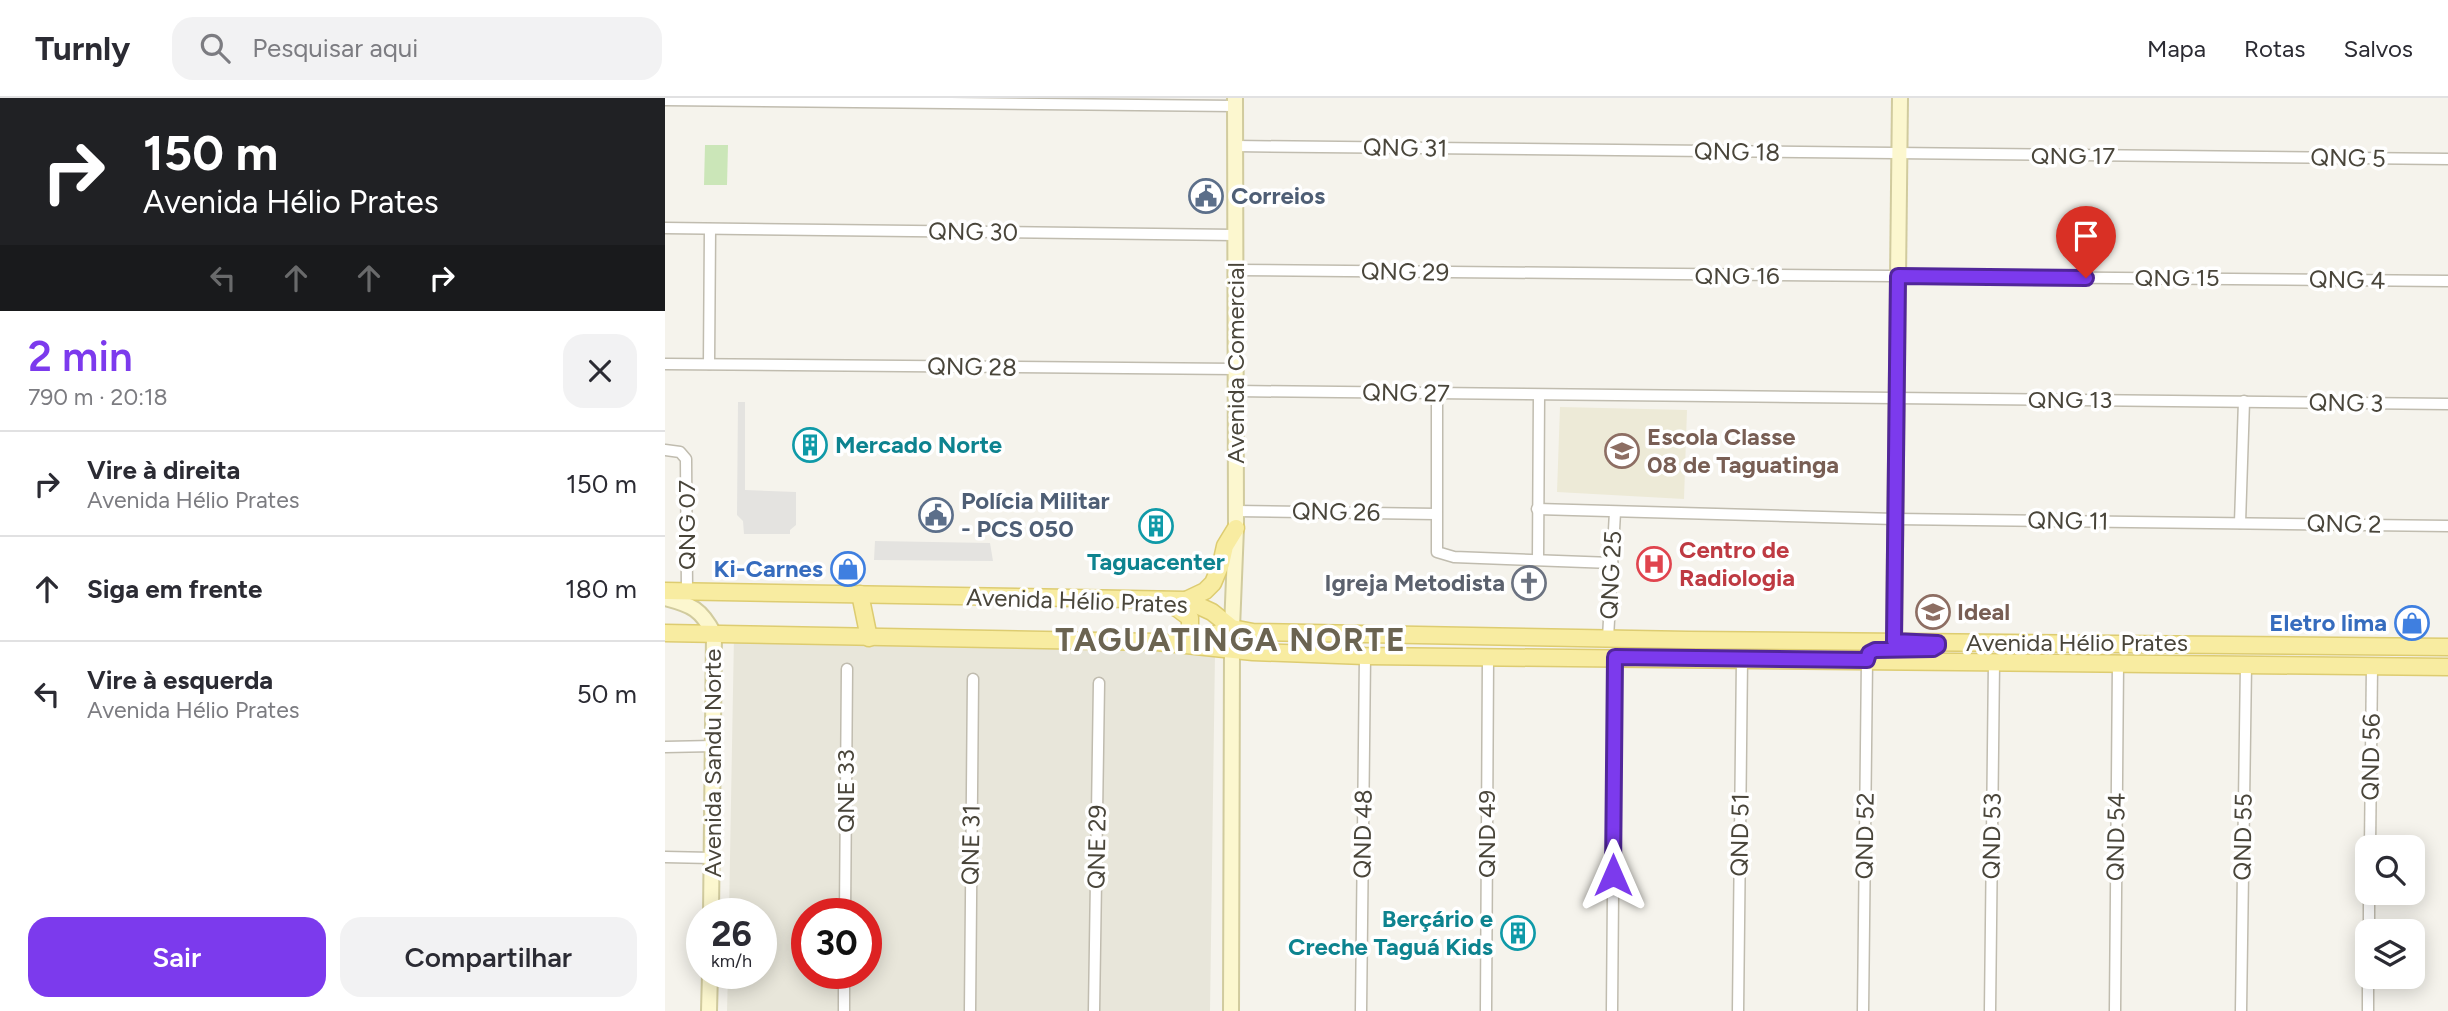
<!DOCTYPE html>
<html lang="pt">
<head>
<meta charset="utf-8">
<style>
  body { margin:0; font-family:Figtree,sans-serif; background:#f2f2f3; color:#2b2b33; height:100vh; display:flex; flex-direction:column; font-size:26px; white-space:nowrap }
  * { box-sizing:border-box; margin:0 }
  p { font-size:23px; color:#7c7c81 }
  .icon { flex:none; width:38px; height:38px; fill:none; stroke:currentColor; stroke-width:2; stroke-linecap:round; stroke-linejoin:round }
  .map { position:relative; flex:1; overflow:hidden }
  .panel { display:flex; flex-direction:column; background:#fff; width:665px }
  .panel>* { flex:none }
  .banner { background:#202124; color:#fff; overflow:hidden }
  .tools { position:absolute; left:1690px; top:737px; display:grid; gap:14px }
  .tools a { display:grid; place-items:center; width:70px; height:70px; border-radius:14px; background:#fff; box-shadow:0 4px 18px #0003; font-size:35px }
  .speed { position:absolute; left:21px; top:800px; display:flex; gap:14px; font-size:35px; font-weight:700; text-align:center }
  .speed>* { display:grid; place-content:center; width:91px; height:91px; border-radius:50%; background:#fff; box-shadow:0 4px 18px #0003; line-height:1 }
  .speed small { font-size:18px; font-weight:400 }
  .speed .limit { border:10px solid #d22; background:#fff; color:#111 }
  .pin { position:absolute; display:grid; place-items:center; width:60px; height:60px; color:#fff; margin:-72px -30px; border-radius:50% 50% 50% 0; rotate:-45deg; box-shadow:0 0 7px #0007 }
  .pin .icon { rotate:45deg }
  .me { position:absolute; width:77px; margin:-38px; rotate:0deg; stroke-linejoin:round; filter:drop-shadow(0 0 5px #0008) }
  .turn { display:flex; align-items:center; gap:24px; height:147px; padding:0 28px; font-size:32px }
  .turn .icon { width:91px; height:91px; stroke-width:2.5 }
  .turn b { display:block; font-size:49px; line-height:60px }
  .lanes { display:flex; align-items:center; height:66px; padding:0 28px; background:#0003; justify-content:center; gap:35px; direction:ltr }
  .lanes .off { opacity:.35 }
  .round { display:grid; place-items:center; flex:none; width:74px; height:74px; border-radius:21px; background:#f2f2f3 }
  .overview { display:flex; align-items:center; justify-content:space-between; height:119px; padding:0 28px }
  h1 { font-size:42px; font-weight:600; line-height:52px; color:#7c3aed }
  .cta { display:flex; gap:14px; margin-top:auto; padding:14px 28px }
  .cta a { flex:1; height:80px; border-radius:21px; background:#7c3aed; color:#fff; font-size:28px; font-weight:600; line-height:80px; text-align:center }
  .cta a+a { background:#f2f2f3; color:#2b2b33 }
  ul { padding:0; list-style:none }
  li { display:flex; align-items:center; gap:21px; height:105px; padding:0 28px; border-top:2px solid #e1e1e2 }
  li div { flex:1 }
  li b { display:block; font-size:26px }
  li em { font-style:normal }
  header { display:flex; align-items:center; gap:42px; box-sizing:border-box; height:98px; padding:0 35px; background:#fff; border-bottom:2px solid #e1e1e2 }
  header strong { font-size:33px }
  nav { display:flex; gap:38px; margin-inline-start:auto; font-size:24px }
  .search { width:490px; height:63px; background:#f2f2f3; display:flex; align-items:center; gap:18px; box-sizing:border-box; padding:0 24px; border-radius:21px; color:#7c7c81; font-size:26px }
  main { display:flex; flex:1; min-height:0 }
  .map>svg:first-child { display:block }
</style>
</head>
<body>
<header>
<strong>Turnly</strong>
<div class="search"><svg class="icon" aria-label="search" viewBox="0 0 24 24"><circle cx="10" cy="10" r="6"/><path d="M15 15l6 6"/></svg>Pesquisar aqui</div>
<nav><a>Mapa</a><a>Rotas</a><a>Salvos</a></nav>
</header>
<main>
<section class="panel">
<div class="banner">
<div class="turn"><svg class="icon" aria-label="right" viewBox="0 0 24 24"><path d="M7 20v-9h11M14 6l5 5-5 5"/></svg><div><b>150 m</b>Avenida Hélio Prates</div></div>
<div class="lanes"><svg class="icon off" aria-label="left" viewBox="0 0 24 24"><path d="M17 20v-9H6M10 6l-5 5 5 5"/></svg><svg class="icon off" aria-label="ahead" viewBox="0 0 24 24"><path d="M12 20V5M6 11l6-6 6 6"/></svg><svg class="icon off" aria-label="ahead" viewBox="0 0 24 24"><path d="M12 20V5M6 11l6-6 6 6"/></svg><svg class="icon" aria-label="right" viewBox="0 0 24 24"><path d="M7 20v-9h11M14 6l5 5-5 5"/></svg></div>
</div>
<div class="overview"><div><h1>2 min</h1><p>790 m · 20:18</p></div><a class="round"><svg class="icon" aria-label="close" viewBox="0 0 24 24"><path d="M6 6l12 12M18 6L6 18"/></svg></a></div>
<ul>
<li><svg class="icon" aria-label="right" viewBox="0 0 24 24"><path d="M7 20v-9h11M14 6l5 5-5 5"/></svg><div><b>Vire à direita</b><p>Avenida Hélio Prates</p></div><em>150 m</em></li>
<li><svg class="icon" aria-label="ahead" viewBox="0 0 24 24"><path d="M12 20V5M6 11l6-6 6 6"/></svg><div><b>Siga em frente</b></div><em>180 m</em></li>
<li><svg class="icon" aria-label="left" viewBox="0 0 24 24"><path d="M17 20v-9H6M10 6l-5 5 5 5"/></svg><div><b>Vire à esquerda</b><p>Avenida Hélio Prates</p></div><em>50 m</em></li>
</ul>
<div class="cta"><a>Sair</a><a>Compartilhar</a></div>
</section>
<div class="map">
<svg width="1783" height="913" viewBox="0 0 1783 913">
  <rect width="100%" height="100%" fill="#f5f3ec"/>
  <path fill="#e8e6da" fill-rule="evenodd" d="M69,537L550,555L545,913H62L63,875H96V816L64,815ZM142,816H201V875H142Z"/>
  <path fill="#edead7" d="M895,309L1022,312L1019,401L892,394Z"/>
  <path fill="#cbe6b8" d="M40,47H63L62,87H39Z"/>
  <g fill="#e4e3e0">
    <path d="M73,304H80V392L131,394V427L125,432V436H79L78,423L72,417Z"/>
    <path d="M210,443L325,445L328,463L209,462Z"/>
  </g>
  <g fill="none" stroke-linecap="round" stroke-linejoin="round">
    <g stroke="#c0bcaf" stroke-width="13">
      <g id="street">
        <path d="M0,2L570,8"/>
        <path d="M570,48L1783,61"/>
        <path d="M0,130L570,137"/>
        <path d="M570,172L1783,183"/>
        <path d="M0,266L571,271"/>
        <path d="M44,266L45,131"/>
        <path d="M571,293L1783,306"/>
        <path d="M772,296V454L789,459L947,465"/>
        <path d="M0,352L15,354L21,361L22,493"/>
        <path d="M872,411L1230,421L1783,428"/>
        <path d="M571,413L771,416"/>
        <path d="M1575,425L1579,303"/>
        <path d="M873,461L874,297"/>
        <path d="M943,540L950,414"/>
        <path d="M0,649L49,648"/>
        <path d="M1705,749L1707,568"/>
        <path d="M0,759L47,760"/>
        <path d="M180,816L182,571"/>
        <path d="M1704,833V794"/>
        <path d="M179,913V875"/>
        <path d="M305,913L308,581"/>
        <path d="M429,913L434,585"/>
        <path d="M696,913L700,558"/>
        <path d="M821,913L823,560"/>
        <path d="M947,913L950,560"/>
        <path d="M1073,913L1077,561"/>
        <path d="M1198,913L1202,562"/>
        <path d="M1325,913L1329,564"/>
        <path d="M1450,913L1453,565"/>
        <path d="M1576,913L1581,566"/>
        <path d="M1703,913V878"/>
      </g>
    </g>
    <g stroke="#d1cb9e" stroke-width="18">
      <g id="secondary">
        <path d="M0,500C27,507 36,511 49,536L46,816"/>
        <path d="M567,530L571,430L570,0"/>
        <path d="M1229,543L1235,0"/>
        <path d="M44,913L45,875"/>
        <path d="M566,913L567,552"/>
      </g>
    </g>
    <g stroke="#ddcc71" stroke-width="19">
      <g id="primary">
        <path d="M0,493L521,502L547,514L567,530L588,534L1023,542L1783,549"/>
        <path d="M195,496L204,540"/>
        <path d="M497,502L513,511L525,520V532L518,541"/>
        <path d="M521,502L540,493L548,485L556,466L560,448L571,430"/>
        <path d="M0,535L492,544L588,554L700,558L1783,569"/>
        <path d="M522,541L548,537L567,530"/>
      </g>
    </g>
    <use href="#street" stroke="#fff" stroke-width="10"/>
    <use href="#secondary" stroke="#fcf7cf" stroke-width="14"/>
    <use href="#primary" stroke="#f8eca1" stroke-width="16"/>
  </g>
  <g fill="none" stroke-linecap="round" stroke-linejoin="round">
    <g stroke="#51269a" stroke-width="18">
      <path id="route" d="M948,777L950,559L1202,562L1204,555L1210,552L1268,551L1273,548V545L1229,543L1233,178L1421,180"/>
    </g>
    <use href="#route" stroke="#7c3aed" stroke-width="12"/>
  </g>
  <defs>
    <g id="civic-ring" transform="scale(1.75)"><circle r="9.5" fill="#fff" stroke="#5c6f8a" stroke-width="1.5"/><path d="M-.6-6.5H3V-4.5H.6V-3L4-1V1h2V6H-6V1h2V-1L-.6-3ZM-1.2 2.5V6h2.4V2.5Z" fill="#5c6f8a"/></g>
    <g id="building-ring" transform="scale(1.75)"><circle r="9.5" fill="#fff" stroke="#0f9aa8" stroke-width="1.5"/><path d="M-4-6H4V6H1V3H-1V6H-4ZM-2.5-4.3h1.7v1.8h-1.7ZM.8-4.3h1.7v1.8H.8ZM-2.5-1h1.7V.8h-1.7ZM.8-1h1.7V.8H.8Z" fill="#0f9aa8"/></g>
    <g id="school-ring" transform="scale(1.75)"><circle r="9.5" fill="#fff" stroke="#8d6e63" stroke-width="1.5"/><path d="M0-5L7-2L0 1L-7-2ZM-4 1L0 2.5L4 1V4Q0 6-4 4Z" fill="#8d6e63"/></g>
    <g id="hospital-ring" transform="scale(1.75)"><circle r="9.5" fill="#fff" stroke="#e0444e" stroke-width="1.5"/><path d="M-5-5h3v3.5h4V-5h3V5h-3V1.5h-4V5h-3Z" fill="#e0444e"/></g>
    <g id="shop-ring" transform="scale(1.75)"><circle r="9.5" fill="#fff" stroke="#3f7fe0" stroke-width="1.5"/><path d="M-5-2.5h2.3a2.7 3.5 0 0 1 5.4 0H5L5.5 6h-11ZM-1.5-2.5h3a1.5 2.3 0 0 0-3 0Z" fill="#3f7fe0"/></g>
    <g id="church-ring" transform="scale(1.75)"><circle r="9.5" fill="#fff" stroke="#6b7280" stroke-width="1.5"/><path d="M-1.2-6h2.4v3.5h3.3v2.4h-3.3V6h-2.4V-.1h-3.3v-2.4h3.3Z" fill="#6b7280"/></g>
  </defs>
  <g fill-rule="evenodd">
    <use href="#civic-ring" x="541" y="98"/>
    <use href="#building-ring" x="145" y="347"/>
    <use href="#school-ring" x="957" y="353"/>
    <use href="#civic-ring" x="271" y="417"/>
    <use href="#building-ring" x="491" y="428"/>
    <use href="#hospital-ring" x="989" y="466"/>
    <use href="#shop-ring" x="183" y="471"/>
    <use href="#church-ring" x="864" y="485"/>
    <use href="#school-ring" x="1268" y="514"/>
    <use href="#shop-ring" x="1747" y="525"/>
    <use href="#building-ring" x="853" y="835"/>
  </g>
  <g text-anchor="middle" stroke-width="7" stroke-linejoin="round" paint-order="stroke">
    <g font-size="24" fill="#49453a" stroke="#fff">
      <text transform="translate(740 50) rotate(1)" y="8">QNG 31</text>
      <text transform="translate(1072 54) rotate(1)" y="8">QNG 18</text>
      <text x="1408" y="66">QNG 17</text>
      <text transform="translate(1683 60) rotate(1)" y="8">QNG 5</text>
      <text transform="translate(308 134) rotate(1)" y="8">QNG 30</text>
      <text transform="translate(740 174) rotate(1)" y="8">QNG 29</text>
      <text x="1072" y="186">QNG 16</text>
      <text x="1512" y="188">QNG 15</text>
      <text transform="translate(1682 182) rotate(1)" y="8">QNG 4</text>
      <text transform="translate(571 265) rotate(-90)" y="8">Avenida Comercial</text>
      <text transform="translate(307 269) rotate(1)" y="8">QNG 28</text>
      <text transform="translate(741 295) rotate(1)" y="8">QNG 27</text>
      <text x="1405" y="310">QNG 13</text>
      <text transform="translate(1681 305) rotate(1)" y="8">QNG 3</text>
      <text transform="translate(671 414) rotate(1)" y="8">QNG 26</text>
      <text transform="translate(1403 423) rotate(1)" y="8">QNG 11</text>
      <text transform="translate(1679 426) rotate(1)" y="8">QNG 2</text>
      <text transform="translate(22 427) rotate(-90)" y="8">QNG 07</text>
      <text transform="translate(946 477) rotate(-87)" y="8">QNG 25</text>
      <text transform="translate(412 503) rotate(2)" y="8">Avenida Hélio Prates</text>
      <text x="1412" y="553">Avenida Hélio Prates</text>
      <text transform="translate(1706 659) rotate(-89)" y="8">QND 56</text>
      <text transform="translate(48 665) rotate(-90)" y="8">Avenida Sandu Norte</text>
      <text transform="translate(181 693) rotate(-90)" y="8">QNE 33</text>
      <text transform="translate(698 736) rotate(-89)" y="8">QND 48</text>
      <text transform="translate(822 736) rotate(-90)" y="8">QND 49</text>
      <text transform="translate(1075 737) rotate(-89)" y="8">QND 51</text>
      <text transform="translate(1200 738) rotate(-89)" y="8">QND 52</text>
      <text transform="translate(1327 738) rotate(-89)" y="8">QND 53</text>
      <text transform="translate(1451 739) rotate(-89)" y="8">QND 54</text>
      <text transform="translate(1578 739) rotate(-89)" y="8">QND 55</text>
      <text transform="translate(306 747) rotate(-89)" y="8">QNE 31</text>
      <text transform="translate(432 749) rotate(-89)" y="8">QNE 29</text>
    </g>
    <g font-size="24" font-weight="bold" fill="#4e5e75" stroke="#fff" text-anchor="start">
      <text x="566" y="106">Correios</text>
      <text x="296" y="411">Polícia Militar<tspan x="296" dy="28">- PCS 050</tspan></text>
    </g>
    <g font-size="24" font-weight="bold" fill="#785e54" stroke="#fff" text-anchor="start">
      <text x="982" y="347">Escola Classe<tspan x="982" dy="28">08 de Taguatinga</tspan></text>
      <text x="1292" y="522">Ideal</text>
    </g>
    <g font-size="24" font-weight="bold" fill="#0d838f" stroke="#fff" text-anchor="start">
      <text x="170" y="355">Mercado Norte</text>
      <text x="491" y="472" text-anchor="middle">Taguacenter</text>
      <text x="828" y="829" text-anchor="end">Berçário e<tspan x="828" dy="28">Creche Taguá Kids</tspan></text>
    </g>
    <g font-size="24" font-weight="bold" fill="#be3a42" stroke="#fff" text-anchor="start">
      <text x="1014" y="460">Centro de<tspan x="1014" dy="28">Radiologia</tspan></text>
    </g>
    <g font-size="24" font-weight="bold" fill="#366cbe" stroke="#fff" text-anchor="end">
      <text x="158" y="479">Ki-Carnes</text>
      <text x="1722" y="533">Eletro lima</text>
    </g>
    <g font-size="24" font-weight="bold" fill="#5b616d" stroke="#fff" text-anchor="end">
      <text x="840" y="493">Igreja Metodista</text>
    </g>
    <g font-size="32" font-weight="bold" letter-spacing="2" fill="#6b6451" stroke="#fff">
      <text x="566" y="553">TAGUATINGA NORTE</text>
    </g>
  </g>
</svg>
<div class="tools">
<a><svg class="icon" aria-label="search" viewBox="0 0 24 24"><circle cx="10" cy="10" r="6"/><path d="M15 15l6 6"/></svg></a>
<a><svg class="icon" aria-label="layers" viewBox="0 0 24 24"><path d="M12 4l9 5-9 5-9-5zM3 14l9 5 9-5"/></svg></a>
</div>
<div class="speed"><div>26<small>km/h</small></div><div class="limit">30</div></div>
<div class="pin" style="left:1421px;top:180px;background:#d93025"><svg class="icon" aria-label="arrive" viewBox="0 0 24 24"><path d="M6 21V4h12l-3 4 3 4H6"/></svg></div>
<svg class="me" style="left:948px;top:777px" viewBox="-20 -20 40 40"><path d="M0-17L14 15 0 8-14 15z" fill="#7c3aed" stroke="#fff" stroke-width="4"/></svg>
</div>
</main>
</body>
</html>
